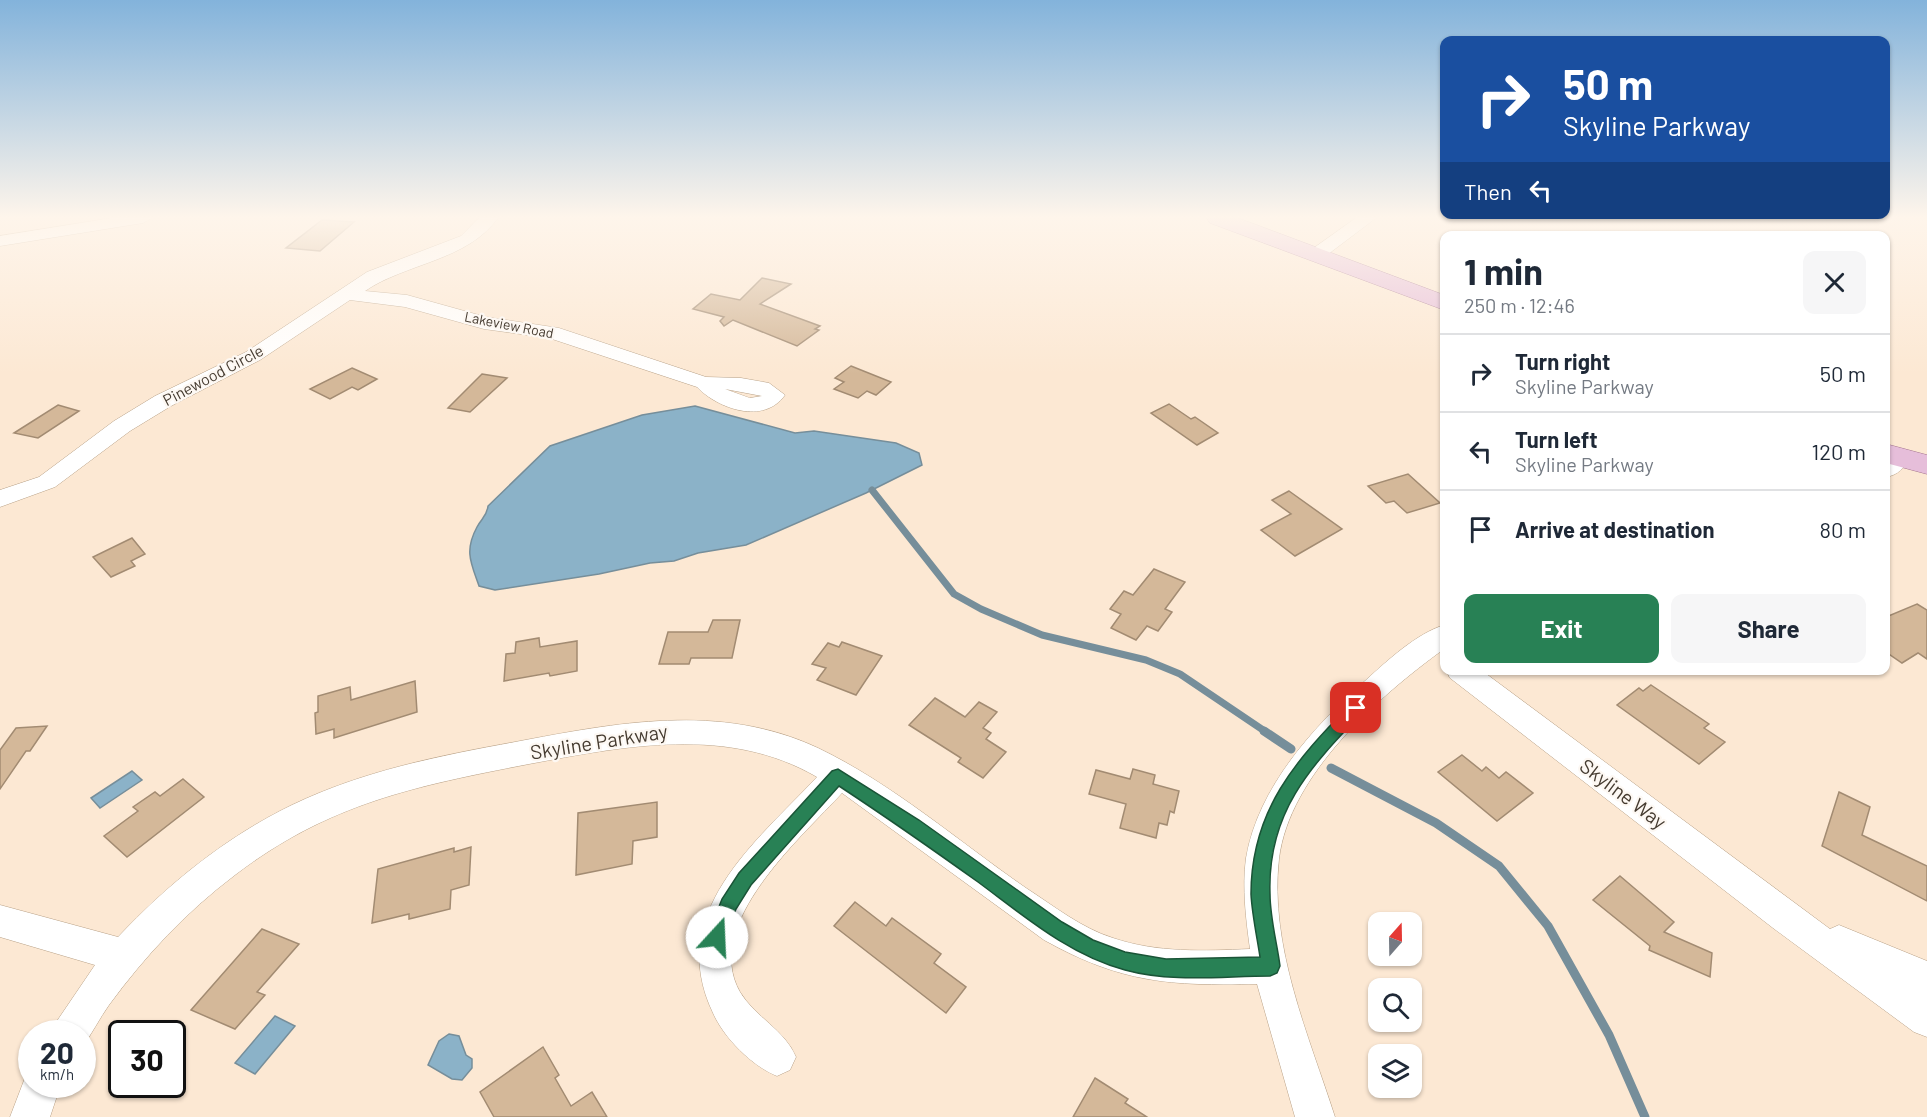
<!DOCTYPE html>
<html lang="en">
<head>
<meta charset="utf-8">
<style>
  body { margin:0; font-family:Barlow,sans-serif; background:#f6f6f7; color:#1f2937; height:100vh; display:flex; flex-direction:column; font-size:22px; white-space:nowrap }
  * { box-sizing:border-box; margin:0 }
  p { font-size:20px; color:#747a83 }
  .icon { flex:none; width:33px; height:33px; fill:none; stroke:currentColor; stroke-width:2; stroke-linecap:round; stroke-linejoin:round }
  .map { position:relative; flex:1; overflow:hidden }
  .panel { position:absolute; left:1440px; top:231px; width:450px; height:444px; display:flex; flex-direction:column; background:#fff; border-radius:12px; box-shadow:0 2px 4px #0004 }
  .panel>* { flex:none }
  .top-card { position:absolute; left:1440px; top:36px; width:450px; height:183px; border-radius:12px; box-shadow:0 2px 4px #0004; background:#1a4fa0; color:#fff; overflow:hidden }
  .needle { width:39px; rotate:20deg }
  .buttons { position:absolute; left:1368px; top:912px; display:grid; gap:12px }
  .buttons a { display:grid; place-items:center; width:54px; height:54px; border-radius:12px; background:#fff; box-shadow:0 2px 4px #0004; font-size:30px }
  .speed { position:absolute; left:18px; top:1020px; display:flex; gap:12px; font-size:30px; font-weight:700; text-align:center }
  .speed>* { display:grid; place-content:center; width:78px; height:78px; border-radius:50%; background:#fff; box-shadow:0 2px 4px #0004; line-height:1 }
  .speed small { font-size:15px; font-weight:400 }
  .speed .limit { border:3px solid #111; border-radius:9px; background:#fff; color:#111 }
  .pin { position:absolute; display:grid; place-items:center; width:51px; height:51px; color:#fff; margin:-26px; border-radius:12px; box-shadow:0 3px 9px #0006 }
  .me { position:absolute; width:66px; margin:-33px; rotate:20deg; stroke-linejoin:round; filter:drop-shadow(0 0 4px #0008) }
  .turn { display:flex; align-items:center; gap:21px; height:126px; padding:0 24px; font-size:27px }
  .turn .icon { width:78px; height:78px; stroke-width:2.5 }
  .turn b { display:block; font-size:42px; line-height:51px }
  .then { display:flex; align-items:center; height:57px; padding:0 24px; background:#0003; gap:12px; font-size:22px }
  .round { display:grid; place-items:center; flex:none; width:63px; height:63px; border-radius:12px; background:#f6f6f7 }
  .head { display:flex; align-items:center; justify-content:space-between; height:102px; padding:0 24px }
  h1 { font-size:36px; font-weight:700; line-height:45px }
  .action { display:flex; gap:12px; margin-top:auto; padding:12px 24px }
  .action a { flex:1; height:69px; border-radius:12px; background:#288155; color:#fff; font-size:24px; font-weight:700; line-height:69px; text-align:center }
  .action a+a { background:#f6f6f7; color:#1f2937 }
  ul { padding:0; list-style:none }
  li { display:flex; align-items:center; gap:18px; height:78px; padding:0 24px; border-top:2px solid #e0e1e3 }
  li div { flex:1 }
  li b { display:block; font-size:22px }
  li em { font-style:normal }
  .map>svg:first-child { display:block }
</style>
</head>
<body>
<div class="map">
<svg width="1927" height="1117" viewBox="0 0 1927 1117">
  <rect width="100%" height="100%" fill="#fce8d3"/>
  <g fill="#8bb2c8" stroke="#768e9a" stroke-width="1.5">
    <path d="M695,406L795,433L814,431L896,443L919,453L922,465L866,493L746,545L698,553L674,561L650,563L599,574L495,590L479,586C471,563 464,551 477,527C482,518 487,516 488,506L550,446L642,415Z"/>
    <path d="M132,771L142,780L100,808L91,798Z"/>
    <path d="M275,1016L295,1026L255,1074L235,1063Z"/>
    <path d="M449,1034L459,1036L466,1055L472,1059V1068L462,1080L452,1079L428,1065L439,1041Z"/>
  </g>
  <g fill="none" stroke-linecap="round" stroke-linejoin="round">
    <path stroke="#768e9a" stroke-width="7" d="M872,490L954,594L981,609L1042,635L1146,660L1180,674L1266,732"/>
    <g stroke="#768e9a" stroke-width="9">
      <path d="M1264,731L1291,749"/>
      <path d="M1331,768L1436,823L1499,866L1548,926L1609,1035L1645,1117"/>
    </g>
  </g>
  <g fill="#d4b899" stroke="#a28b72" stroke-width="1.5">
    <path d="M322,220L354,222L320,251L286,248Z"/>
    <path d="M762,278L791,284L760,304L820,326L815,329L819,330L797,346L733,320L724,326L720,321L724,317L693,309L711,294L740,300Z"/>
    <path d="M851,366L891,382L876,395L867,391L858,398L834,389L844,382L835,378Z"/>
    <path d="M352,368L377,379L358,390L352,387L330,399L310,389Z"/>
    <path d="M482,374L507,378L470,412L448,408Z"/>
    <path d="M1169,404L1191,419L1195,417L1218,433L1197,445L1151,413Z"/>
    <path d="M58,405L79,411L38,438L14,433Z"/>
    <path d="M1408,474L1440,503L1407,513L1394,501L1386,503L1368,486Z"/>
    <path d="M1289,491L1342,529L1295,556L1261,530L1291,514L1272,500Z"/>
    <path d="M132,538L145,554L131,561L135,566L111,577L93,557Z"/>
    <path d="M1154,569L1185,582L1165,609L1172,612L1158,631L1147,626L1136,640L1111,628L1121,614L1110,609L1124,591L1133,595Z"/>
    <path d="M1917,604L1927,610V659L1918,653L1902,663L1886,652V617Z"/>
    <path d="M713,620H740L732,658H691L689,664H659L668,632H708Z"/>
    <path d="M539,638L540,647L577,641V671L550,676L549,673L504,681L506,654L515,653L516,642Z"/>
    <path d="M842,642L882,656L856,695L817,680L826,668L812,664L828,643L839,647Z"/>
    <path d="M415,681L417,712L334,738V729L316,734L315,713L318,712V696L350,687L351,700Z"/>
    <path d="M1651,685L1709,724L1704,728L1725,742L1699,764L1617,705L1639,688L1643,691Z"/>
    <path d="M935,698L965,717L979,702L997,712L983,728L991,733L986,739L1006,752L983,778L958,762L961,758L909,725Z"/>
    <path d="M47,726L30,751H26L0,789V750L16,728Z"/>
    <path d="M1462,755L1482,771L1486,767L1499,778L1506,772L1533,793L1497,821L1438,772Z"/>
    <path d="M1133,769L1155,775L1153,784L1179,791L1174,813L1170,811L1167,825L1159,823L1156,838L1120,828L1126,804L1089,794L1096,770L1130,779Z"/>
    <path d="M183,779L204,797L127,857L104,836L138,811L133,807L155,792L160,796Z"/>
    <path d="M1839,792L1870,807L1862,835L1927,866V901L1822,846Z"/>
    <path d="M657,802V837L633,841L632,864L576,875L578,813Z"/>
    <path d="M471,847L469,885L451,890L450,909L409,919V914L372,923L378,869L454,848V852Z"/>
    <path d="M1620,876L1674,922L1664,932L1712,953L1710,977L1649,950L1650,946L1593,900Z"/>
    <path d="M855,902L886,926L892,918L941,954L934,963L966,987L946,1013L834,926Z"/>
    <path d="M262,929L299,944L257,992L265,995L235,1029L191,1010Z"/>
    <path d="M543,1047L559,1075L555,1078L571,1106L592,1092L607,1117H494L480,1092Z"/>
    <path d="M1095,1078L1128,1099L1125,1103L1147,1117H1073Z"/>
  </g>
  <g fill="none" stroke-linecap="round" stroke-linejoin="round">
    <g stroke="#b8a187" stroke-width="1">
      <g id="minor">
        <path d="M112,218H152L143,223L0,246V236Z"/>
        <path d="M479,218H498C467,261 406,263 365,291L407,295L486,317L559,328L706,377L741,378L769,383L785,395C764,425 718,409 697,387L549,338L484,329L405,307L350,300L260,360L171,406L130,431L55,487L0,507V490L39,477L114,421L155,396L246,352L367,272L461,236ZM725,389L762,396L750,398Z"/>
        <path d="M1356,218H1376L1323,258H1311L1308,254L1311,250Z"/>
        <path d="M1898,449L1906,451L1909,456C1905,468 1898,475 1886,477V458L1890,451Z"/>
        <path d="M1444,625V649C1379,696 1289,775 1279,859C1269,946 1309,1036 1335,1117H1295L1257,984C1170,986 1121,983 1044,940L842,793C802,837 701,924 740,992C755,1017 785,1030 796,1057L790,1070L777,1076C752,1066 724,1038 713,1013C665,913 755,843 817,777C728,725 625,746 529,764C416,786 329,803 235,875C186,912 145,956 109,1005C99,1019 92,1034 82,1047V1034H52L57,1021L95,965L0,937V905L118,937C168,884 226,837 292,805C363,771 438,756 515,742C616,723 720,702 818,748C893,784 958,841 1026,888C1054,906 1081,928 1113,938C1157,953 1204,951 1250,949C1246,920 1242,888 1246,858C1258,787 1314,726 1366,680C1388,660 1416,634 1444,625Z"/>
        <path d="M1446,670H1481L1830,929L1839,925L1927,961V1037L1914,1032L1773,928L1450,678Z"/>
        <path d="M32,1069V1084H61L50,1117H10L28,1070Z"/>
      </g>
    </g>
    <g stroke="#a3748e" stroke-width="1">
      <g id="major">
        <path d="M1207,218H1238L1444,295V310L1210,223Z"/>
        <path d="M1886,444L1927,455V474L1886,463Z"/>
      </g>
    </g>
    <use href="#minor" fill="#fff" fill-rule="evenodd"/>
    <use href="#major" fill="#e6beda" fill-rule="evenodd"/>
  </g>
  <linearGradient id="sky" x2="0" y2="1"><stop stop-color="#83b3db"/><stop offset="0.58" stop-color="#fef5eb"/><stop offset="1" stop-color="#fef5eb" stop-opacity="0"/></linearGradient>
  <rect width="1927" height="374" fill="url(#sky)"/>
  <path fill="#288155" stroke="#1a5437" stroke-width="1.5" d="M1356,702L1362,704L1364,708L1362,713C1310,767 1267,813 1270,894C1270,918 1277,943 1280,966L1277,973L1270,976C1223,976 1172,983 1125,970C1069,955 1024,916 978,882C932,849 886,817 839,786L751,885L736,909L723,943L717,946L710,943L707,937L722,899L739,873L832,771L838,769L919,820L1062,922L1093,940L1125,952L1166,959L1260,957C1257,937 1252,914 1251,894C1251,810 1296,760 1351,704Z"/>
  <g text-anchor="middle" stroke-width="4.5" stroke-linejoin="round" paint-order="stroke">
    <g font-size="14" fill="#453b30" stroke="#fdf8f3">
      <text transform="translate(509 325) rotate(11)" y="5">Lakeview Road</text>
    </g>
    <g font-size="16" fill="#453b30" stroke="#fdf8f3">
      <text transform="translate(213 375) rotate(-28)" y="6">Pinewood Circle</text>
    </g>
    <g font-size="20" fill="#453b30" stroke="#fdf8f3">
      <text transform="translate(599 742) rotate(-9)" y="7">Skyline Parkway</text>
      <text transform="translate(1623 794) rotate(37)" y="7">Skyline Way</text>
    </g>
  </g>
</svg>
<div class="buttons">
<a><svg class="needle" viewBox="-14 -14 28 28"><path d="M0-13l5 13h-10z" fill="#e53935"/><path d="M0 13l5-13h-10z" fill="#747a83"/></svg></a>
<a><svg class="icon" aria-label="search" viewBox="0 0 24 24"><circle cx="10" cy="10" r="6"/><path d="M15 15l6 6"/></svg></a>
<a><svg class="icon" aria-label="layers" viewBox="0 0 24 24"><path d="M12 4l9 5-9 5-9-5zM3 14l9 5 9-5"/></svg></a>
</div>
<div class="speed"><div>20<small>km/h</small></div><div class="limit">30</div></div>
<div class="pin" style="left:1356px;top:708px;background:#d93025"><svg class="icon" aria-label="arrive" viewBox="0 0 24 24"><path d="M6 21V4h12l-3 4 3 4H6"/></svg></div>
<svg class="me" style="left:717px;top:937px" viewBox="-20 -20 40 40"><circle r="19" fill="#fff"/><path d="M0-13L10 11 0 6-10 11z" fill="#288155"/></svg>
<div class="top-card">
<div class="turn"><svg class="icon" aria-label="right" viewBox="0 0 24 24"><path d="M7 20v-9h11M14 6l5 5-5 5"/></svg><div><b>50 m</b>Skyline Parkway</div></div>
<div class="then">Then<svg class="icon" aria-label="left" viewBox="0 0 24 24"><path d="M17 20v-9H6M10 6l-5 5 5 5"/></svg></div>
</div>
<section class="panel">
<div class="head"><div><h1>1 min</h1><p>250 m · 12:46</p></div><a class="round"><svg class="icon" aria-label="close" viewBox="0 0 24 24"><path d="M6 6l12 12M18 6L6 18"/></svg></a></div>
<ul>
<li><svg class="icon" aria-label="right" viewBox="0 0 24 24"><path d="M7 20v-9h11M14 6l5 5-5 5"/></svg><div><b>Turn right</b><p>Skyline Parkway</p></div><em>50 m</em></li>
<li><svg class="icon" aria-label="left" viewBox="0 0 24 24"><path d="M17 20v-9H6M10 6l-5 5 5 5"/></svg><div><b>Turn left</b><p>Skyline Parkway</p></div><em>120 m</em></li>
<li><svg class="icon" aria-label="arrive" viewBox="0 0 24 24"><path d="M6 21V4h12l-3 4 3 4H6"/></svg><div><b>Arrive at destination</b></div><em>80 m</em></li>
</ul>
<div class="action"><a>Exit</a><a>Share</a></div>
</section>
</div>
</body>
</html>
